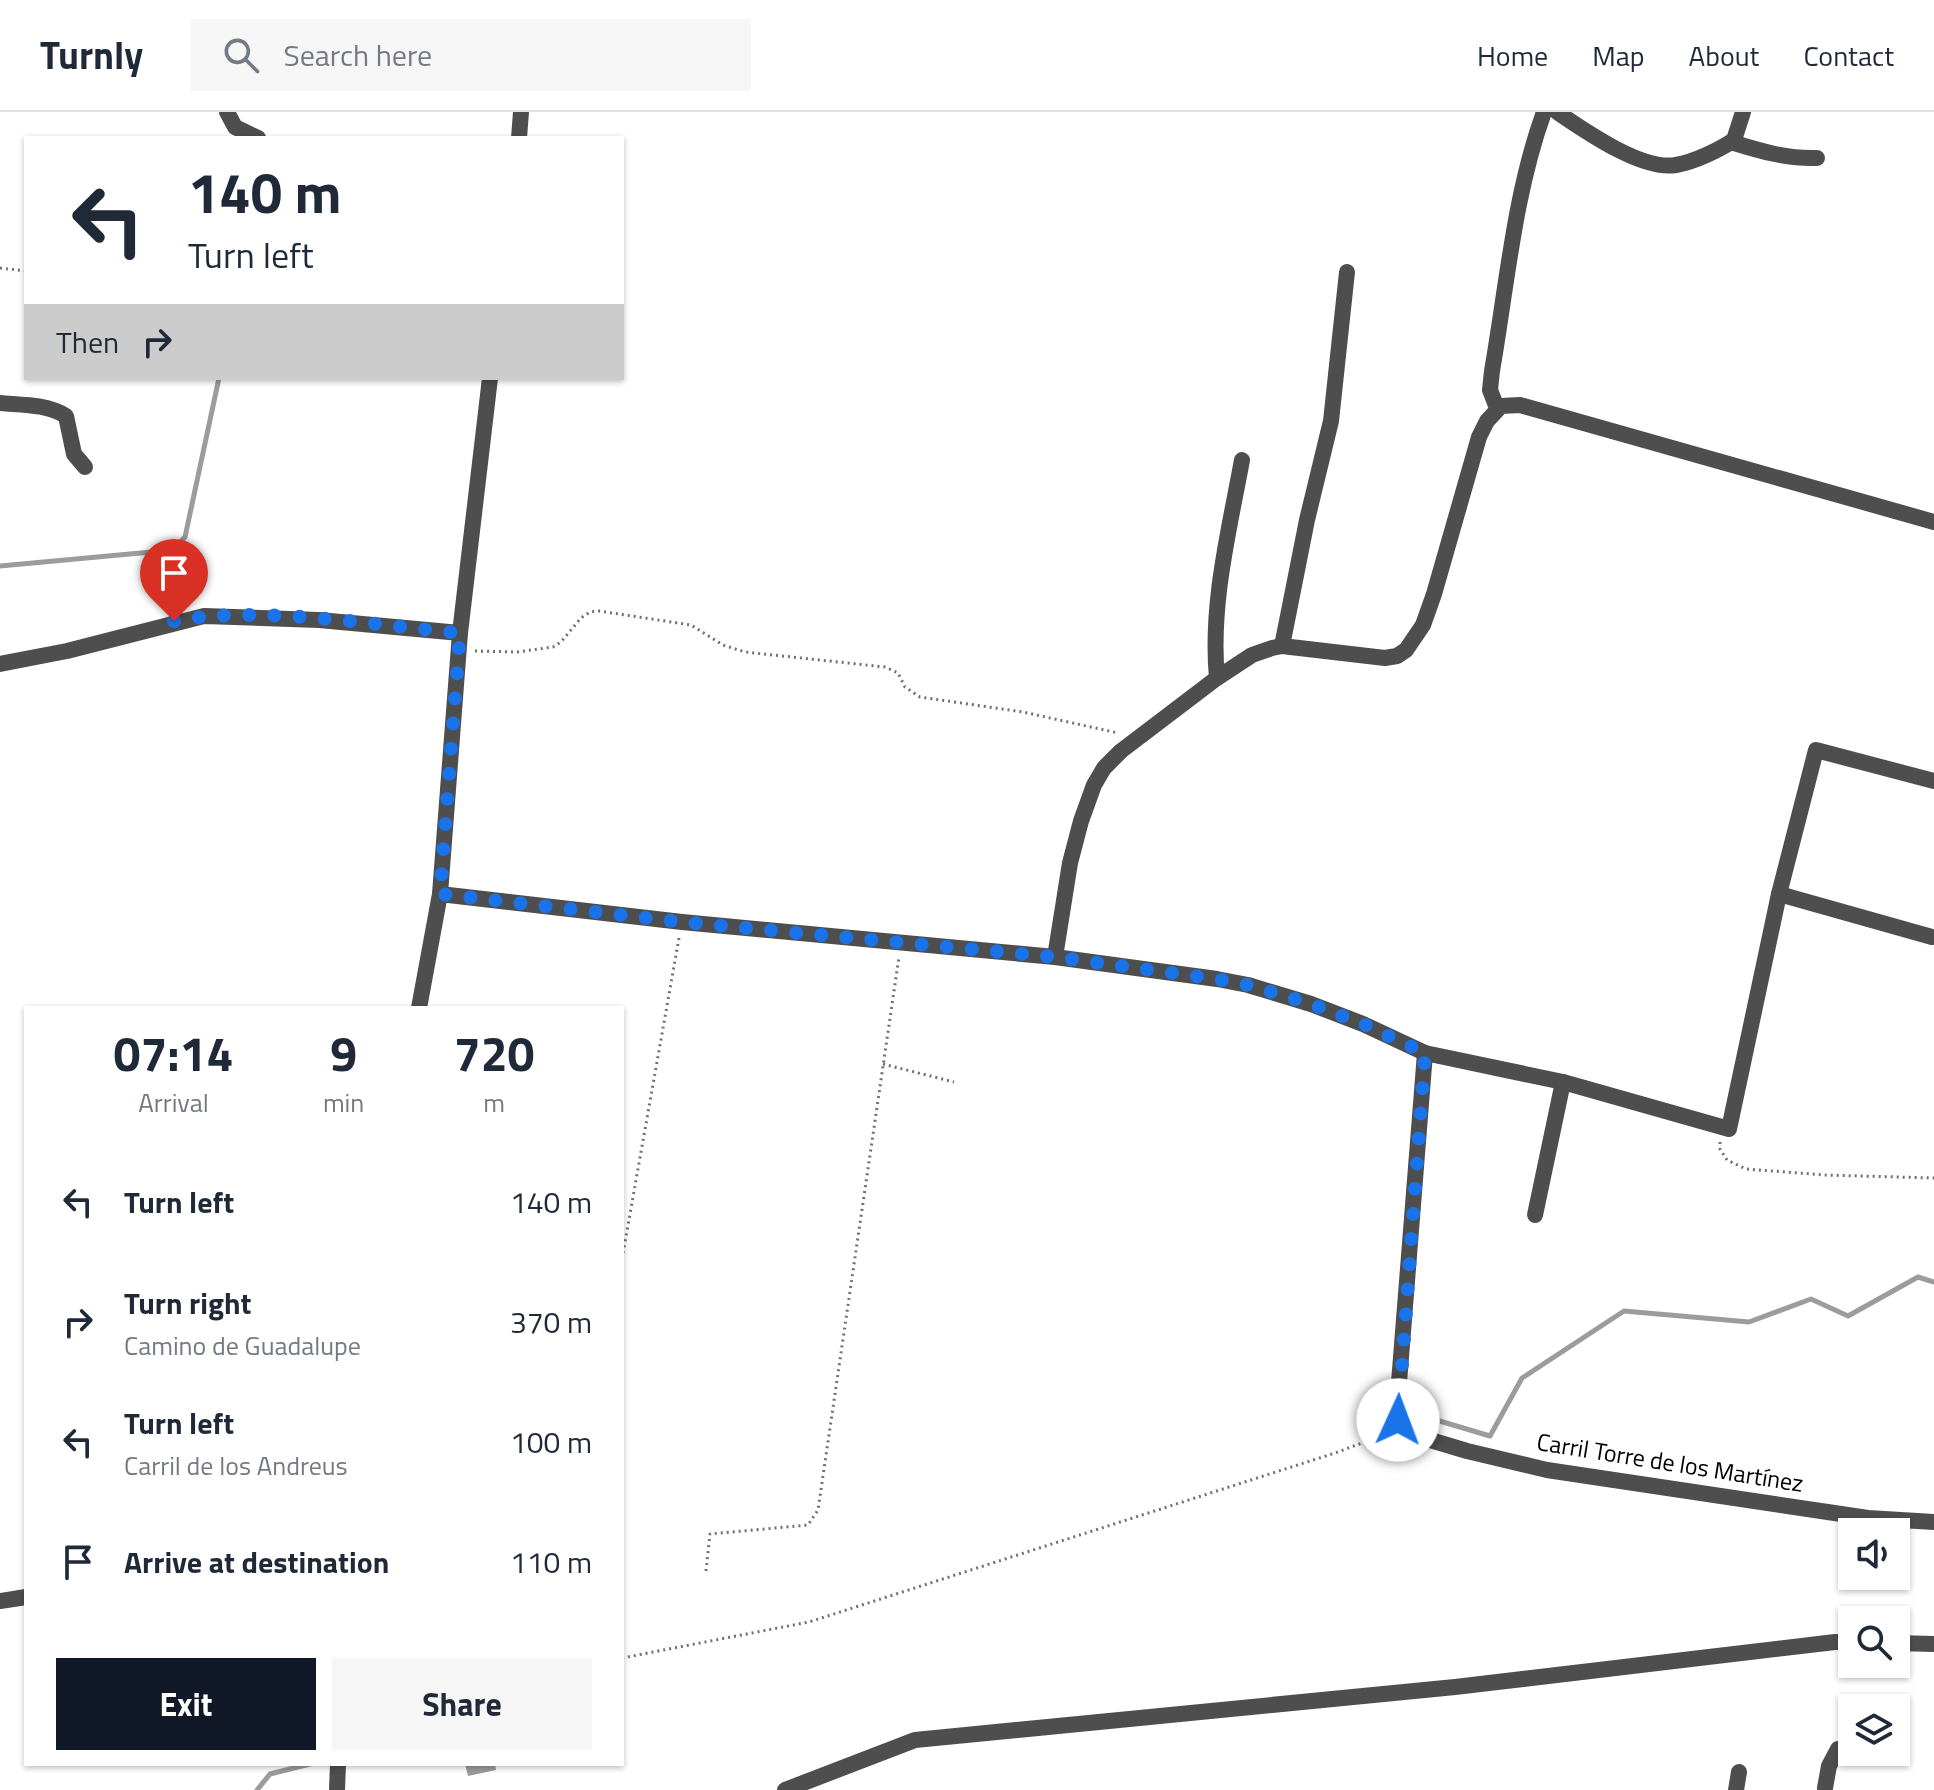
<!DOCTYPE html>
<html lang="en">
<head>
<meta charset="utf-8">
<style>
  body { margin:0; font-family:"Titillium Web",sans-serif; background:#f6f6f7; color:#1f2937; height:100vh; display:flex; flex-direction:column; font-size:30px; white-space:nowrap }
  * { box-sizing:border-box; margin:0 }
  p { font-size:26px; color:#747a83 }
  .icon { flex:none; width:44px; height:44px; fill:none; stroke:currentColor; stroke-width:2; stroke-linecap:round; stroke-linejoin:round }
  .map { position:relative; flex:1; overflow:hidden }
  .details { position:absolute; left:24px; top:894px; width:600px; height:760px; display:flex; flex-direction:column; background:#fff; border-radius:0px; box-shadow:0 2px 6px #0004 }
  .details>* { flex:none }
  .top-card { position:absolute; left:24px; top:24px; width:600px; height:244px; border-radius:0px; box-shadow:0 2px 6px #0004; background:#fff; color:#1f2937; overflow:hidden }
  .controls { position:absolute; left:1838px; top:1406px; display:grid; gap:16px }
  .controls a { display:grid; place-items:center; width:72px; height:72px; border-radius:0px; background:#fff; box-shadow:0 2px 6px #0004; font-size:40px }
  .pin { position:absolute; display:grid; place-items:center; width:68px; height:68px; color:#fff; margin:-82px -34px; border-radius:50% 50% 50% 0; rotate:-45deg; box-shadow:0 0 8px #0007 }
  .pin .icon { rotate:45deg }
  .me { position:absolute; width:88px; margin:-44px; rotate:2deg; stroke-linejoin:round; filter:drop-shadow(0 0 6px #0008) }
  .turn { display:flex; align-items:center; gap:28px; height:168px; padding:0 32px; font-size:36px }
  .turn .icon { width:104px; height:104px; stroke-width:2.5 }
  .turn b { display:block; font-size:56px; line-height:68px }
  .then { display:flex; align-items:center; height:76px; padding:0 32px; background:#0003; gap:16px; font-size:30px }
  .eta { display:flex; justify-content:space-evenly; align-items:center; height:136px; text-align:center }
  .eta b { font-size:48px; font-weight:700; line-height:56px }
  .button { display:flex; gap:16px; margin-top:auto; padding:16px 32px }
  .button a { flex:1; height:92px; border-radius:0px; background:#111827; color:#fff; font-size:32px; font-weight:700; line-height:92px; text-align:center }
  .button a+a { background:#f6f6f7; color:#1f2937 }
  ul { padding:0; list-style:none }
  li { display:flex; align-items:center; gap:24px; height:120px; padding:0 32px }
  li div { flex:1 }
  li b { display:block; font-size:30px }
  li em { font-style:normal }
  header { display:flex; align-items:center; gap:48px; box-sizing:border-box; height:112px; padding:0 40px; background:#fff; border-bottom:2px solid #e0e1e3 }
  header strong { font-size:38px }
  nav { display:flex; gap:44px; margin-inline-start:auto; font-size:28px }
  .search { width:560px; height:72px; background:#f6f6f7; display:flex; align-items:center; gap:20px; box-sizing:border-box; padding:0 28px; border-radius:0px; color:#747a83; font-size:30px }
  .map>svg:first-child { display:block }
</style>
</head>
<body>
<header>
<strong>Turnly</strong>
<div class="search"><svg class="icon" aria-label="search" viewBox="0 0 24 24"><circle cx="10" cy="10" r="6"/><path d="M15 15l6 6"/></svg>Search here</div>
<nav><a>Home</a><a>Map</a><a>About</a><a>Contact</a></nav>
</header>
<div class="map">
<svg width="1934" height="1678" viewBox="0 0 1934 1678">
  <rect width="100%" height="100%" fill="#fff"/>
  <path fill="#9c9c9c" d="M465,1652H495L496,1658L468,1664Z"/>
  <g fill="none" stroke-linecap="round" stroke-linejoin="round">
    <g stroke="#9c9c9c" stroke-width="5">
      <path d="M0,454L173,438L185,425L219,266"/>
      <path d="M1408,1312L1433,1307L1490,1324L1522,1266L1624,1199L1749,1210L1811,1187L1848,1204L1918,1165L1934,1170"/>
      <path d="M257,1678L270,1662L310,1652"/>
    </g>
    <g stroke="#707070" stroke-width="3" stroke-dasharray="2 4" stroke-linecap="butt">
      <path d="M0,156L26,159"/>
      <path d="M475,539L517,540L553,535L561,530L581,506L590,500L599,499L691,513L723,533L745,540L885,555L898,561L905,575L920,585L1023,600L1118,621"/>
      <path d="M883,952L954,970"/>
      <path d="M1720,1030V1037L1727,1048L1746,1057L1825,1063L1934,1066"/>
      <path d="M622,1147L679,826"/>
      <path d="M706,1459L710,1422L808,1413L818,1398L899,845"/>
      <path d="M622,1546L809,1510L1335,1341L1389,1321"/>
    </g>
    <g stroke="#4e4e4e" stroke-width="16">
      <path d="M227,0L235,15L258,26"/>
      <path d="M1557,0C1585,19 1642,59 1676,53C1694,50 1719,38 1734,28L1743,0"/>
      <path d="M519,26L521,0"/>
      <path d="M1731,30C1760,39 1787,47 1817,46"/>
      <path d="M0,291C23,293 46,292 66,304L74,342L85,355"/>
      <path d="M1497,296L1490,278L1492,259C1507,173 1514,83 1544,0"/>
      <path d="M1282,534L1307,408L1331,309L1347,160"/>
      <path d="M0,552L67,539L204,504L319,508L460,521"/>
      <path d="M1217,566C1210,493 1229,419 1242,348"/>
      <path d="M440,782L682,810L1055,845L1217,867L1248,873L1311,892L1363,912L1425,941L1563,970L1729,1017L1779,782L1816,638L1934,669"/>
      <path d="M1779,782L1932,825"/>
      <path d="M1055,845L1070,751L1081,709L1094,673L1104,656L1121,639L1217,566L1252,543L1272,536L1282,534L1385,546L1397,544L1406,538L1423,513L1434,482L1479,325L1487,309L1501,294L1520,293L1934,410"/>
      <path d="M419,896L440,782L460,521L490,266"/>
      <path d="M1425,941L1397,1296L1398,1308L1403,1316L1417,1324L1467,1339L1547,1358L1868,1406L1934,1410"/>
      <path d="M1535,1103L1563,970"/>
      <path d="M0,1489L26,1485"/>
      <path d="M1896,1531L1934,1532"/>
      <path d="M1825,1676L1829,1654L1838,1637"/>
      <path d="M337,1678L338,1652"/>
      <path d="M785,1678L915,1628L1455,1575L1835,1530H1852"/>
      <path d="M1736,1678L1739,1660"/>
    </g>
  </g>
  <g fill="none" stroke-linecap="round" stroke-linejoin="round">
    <path stroke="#1a73e8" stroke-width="14" stroke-dasharray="0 25.2" d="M174,509C259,493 373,513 460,521L440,782L682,810L1055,845L1217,867L1248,873L1311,892L1363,912L1425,941L1398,1308"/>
  </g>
  <g text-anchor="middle" stroke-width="6" stroke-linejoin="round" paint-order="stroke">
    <g font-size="24" fill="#000" stroke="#fff">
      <text transform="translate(1670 1351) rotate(9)" y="8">Carril Torre de los Martínez</text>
    </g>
  </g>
</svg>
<div class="controls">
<a><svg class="icon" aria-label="sound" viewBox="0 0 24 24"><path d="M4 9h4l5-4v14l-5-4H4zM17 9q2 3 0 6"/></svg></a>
<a><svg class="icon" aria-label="search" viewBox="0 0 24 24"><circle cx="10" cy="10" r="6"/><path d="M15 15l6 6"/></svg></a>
<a><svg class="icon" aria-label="layers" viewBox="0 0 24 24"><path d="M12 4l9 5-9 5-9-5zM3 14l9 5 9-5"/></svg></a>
</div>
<div class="pin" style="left:174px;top:509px;background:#d93025"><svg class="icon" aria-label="arrive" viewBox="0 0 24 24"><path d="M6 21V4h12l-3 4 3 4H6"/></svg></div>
<svg class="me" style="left:1398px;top:1308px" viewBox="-20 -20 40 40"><circle r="19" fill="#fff"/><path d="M0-13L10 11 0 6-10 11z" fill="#1a73e8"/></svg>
<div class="top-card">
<div class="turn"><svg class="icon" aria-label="left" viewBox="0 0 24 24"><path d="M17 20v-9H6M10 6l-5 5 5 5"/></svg><div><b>140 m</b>Turn left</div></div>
<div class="then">Then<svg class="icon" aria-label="right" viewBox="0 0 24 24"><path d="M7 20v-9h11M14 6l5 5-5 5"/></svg></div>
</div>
<section class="details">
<div class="eta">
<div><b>07:14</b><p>Arrival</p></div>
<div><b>9</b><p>min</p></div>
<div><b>720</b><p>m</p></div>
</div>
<ul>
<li><svg class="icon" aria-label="left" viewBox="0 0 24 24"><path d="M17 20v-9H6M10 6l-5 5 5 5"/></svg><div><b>Turn left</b></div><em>140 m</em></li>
<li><svg class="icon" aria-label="right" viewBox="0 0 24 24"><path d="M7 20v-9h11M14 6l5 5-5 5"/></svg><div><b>Turn right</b><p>Camino de Guadalupe</p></div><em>370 m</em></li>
<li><svg class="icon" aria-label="left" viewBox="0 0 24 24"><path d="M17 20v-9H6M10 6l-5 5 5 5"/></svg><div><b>Turn left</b><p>Carril de los Andreus</p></div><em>100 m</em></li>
<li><svg class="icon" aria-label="arrive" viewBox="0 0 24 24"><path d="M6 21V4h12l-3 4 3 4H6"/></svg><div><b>Arrive at destination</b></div><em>110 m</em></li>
</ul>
<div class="button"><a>Exit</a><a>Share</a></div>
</section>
</div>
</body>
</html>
